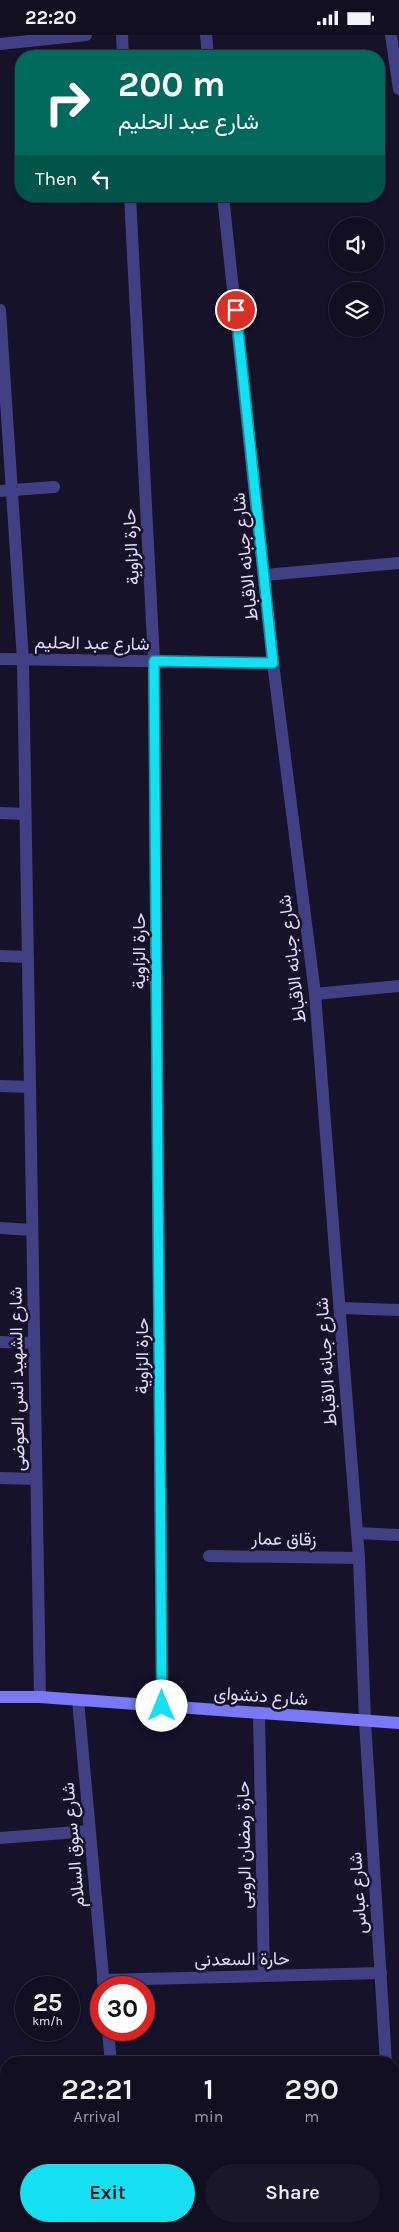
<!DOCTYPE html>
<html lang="en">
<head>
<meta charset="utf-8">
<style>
  body { margin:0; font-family:Karla,Vazirmatn,sans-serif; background:#191728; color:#f1f3f6; height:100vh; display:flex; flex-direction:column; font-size:19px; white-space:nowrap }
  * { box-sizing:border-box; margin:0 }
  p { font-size:16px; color:#9c9ca4 }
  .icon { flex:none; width:28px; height:28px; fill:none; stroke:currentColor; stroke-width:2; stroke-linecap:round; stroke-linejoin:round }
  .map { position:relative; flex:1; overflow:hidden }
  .drawer { position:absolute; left:0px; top:2021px; width:400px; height:176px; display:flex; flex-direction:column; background:#100e1f; border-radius:20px 20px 0 0; box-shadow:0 1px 4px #0004,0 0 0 1px #302e3d }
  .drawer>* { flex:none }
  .guide { position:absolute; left:15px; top:15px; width:370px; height:152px; border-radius:20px; box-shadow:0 1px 4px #0004,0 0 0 1px #302e3d; background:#00695c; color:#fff; overflow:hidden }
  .buttons { position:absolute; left:329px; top:182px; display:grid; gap:10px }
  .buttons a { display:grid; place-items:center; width:55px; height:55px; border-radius:50%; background:#100e1f; box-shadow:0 1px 4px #0004,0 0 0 1px #302e3d; font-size:25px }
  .speed { position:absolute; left:15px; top:1941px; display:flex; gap:10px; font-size:25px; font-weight:700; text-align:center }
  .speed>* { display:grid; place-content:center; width:65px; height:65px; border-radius:50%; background:#100e1f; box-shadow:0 1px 4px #0004,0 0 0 1px #302e3d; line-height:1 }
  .speed small { font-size:12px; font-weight:400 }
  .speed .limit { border:8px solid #d22; background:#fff; color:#111 }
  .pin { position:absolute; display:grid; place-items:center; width:42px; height:42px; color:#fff; margin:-21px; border:2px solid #fff; border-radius:50%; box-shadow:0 1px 5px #0007 }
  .me { position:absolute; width:55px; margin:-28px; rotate:0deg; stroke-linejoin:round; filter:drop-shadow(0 0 4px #0008) }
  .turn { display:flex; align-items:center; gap:18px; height:105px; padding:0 20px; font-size:22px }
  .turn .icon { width:65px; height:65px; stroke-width:2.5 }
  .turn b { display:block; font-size:35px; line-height:42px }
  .then { display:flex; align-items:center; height:48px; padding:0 20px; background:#0003; gap:10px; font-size:19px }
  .eta { display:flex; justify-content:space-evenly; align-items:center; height:85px; text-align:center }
  .eta b { font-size:30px; font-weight:600; line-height:35px }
  .button { display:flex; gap:10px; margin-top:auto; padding:10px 20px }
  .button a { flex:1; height:58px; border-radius:30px; background:#14e0f1; color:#111; font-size:20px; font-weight:600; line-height:58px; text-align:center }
  .button a+a { background:#191728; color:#f1f3f6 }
  .status { display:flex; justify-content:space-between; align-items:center; height:35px; padding:0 25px; background:#100e1f; direction:ltr }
  .status svg { height:14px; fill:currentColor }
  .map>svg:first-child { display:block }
</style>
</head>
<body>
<div class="status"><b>22:20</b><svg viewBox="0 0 49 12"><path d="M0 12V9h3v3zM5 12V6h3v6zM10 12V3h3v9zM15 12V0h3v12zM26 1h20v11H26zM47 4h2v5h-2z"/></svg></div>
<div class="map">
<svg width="399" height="2197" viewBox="0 0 399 2197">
  <rect width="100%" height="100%" fill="#151229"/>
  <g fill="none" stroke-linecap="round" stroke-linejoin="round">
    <path stroke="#414085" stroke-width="12" d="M357,1498L399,1500"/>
    <g stroke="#414085" stroke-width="12">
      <path d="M122,0L123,21"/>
      <path d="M206,0L208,21"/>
      <path d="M391,0L399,54"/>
      <path d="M0,9L86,0"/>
      <path d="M130,161L154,626L162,1671"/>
      <path d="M223,161L273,628L315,959L359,1523L365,1686L386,2028"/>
      <path d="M0,275L23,625L40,1662"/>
      <path d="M0,456L54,452"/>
      <path d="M265,540L399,528"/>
      <path d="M0,624L273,628"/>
      <path d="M0,778L25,779"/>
      <path d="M0,921L28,922"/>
      <path d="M315,959L399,951"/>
      <path d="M0,1051L30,1052"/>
      <path d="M0,1193L32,1195"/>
      <path d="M340,1273L399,1275"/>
      <path d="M0,1307L34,1308"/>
      <path d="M0,1443L36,1444"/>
      <path d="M209,1521L359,1523"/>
      <path d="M78,1665L104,1952"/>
      <path d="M259,1678L264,1941"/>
      <path d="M0,1803L89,1796"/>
      <path d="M103,1945L381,1938"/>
      <path d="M108,1995L111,2028"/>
      <path d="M0,2057L6,2056"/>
      <path d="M394,2150L397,2197"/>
      <path d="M0,2189H6"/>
      <path d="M118,2191V2197"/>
    </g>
    <path stroke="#7979f7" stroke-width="12" d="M0,1662H40L399,1688"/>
  </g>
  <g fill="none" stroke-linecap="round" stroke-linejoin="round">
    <g stroke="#0d929d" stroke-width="12">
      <path id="route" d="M162,1671L154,626L273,628L236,275"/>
    </g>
    <use href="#route" stroke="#14e0f1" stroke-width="9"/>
  </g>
  <g text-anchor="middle" stroke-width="5" stroke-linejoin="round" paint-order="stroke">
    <g font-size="18" fill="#dfdcfd" stroke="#151229">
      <text transform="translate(131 512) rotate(-93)" y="6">حارة الزاوية</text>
      <text transform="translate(245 522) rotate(-96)" y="6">شارع جبانه الاقباط</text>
      <text transform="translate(92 608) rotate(1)" y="6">شارع عبد الحليم</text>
      <text transform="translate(139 916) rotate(-90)" y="6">حارة الزاوية</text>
      <text transform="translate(292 924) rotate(-97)" y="6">شارع جبانه الاقباط</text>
      <text transform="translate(142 1321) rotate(-90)" y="6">حارة الزاوية</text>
      <text transform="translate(326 1327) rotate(-94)" y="6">شارع جبانه الاقباط</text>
      <text transform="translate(17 1344) rotate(-91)" y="6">شارع الشهيد انس العوضى</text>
      <text transform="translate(284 1504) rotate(1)" y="6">زقاق عمار</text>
      <text transform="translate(261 1661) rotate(4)" y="6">شارع دنشواى</text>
      <text transform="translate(73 1810) rotate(-95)" y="6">شارع سوق السلام</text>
      <text transform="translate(244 1810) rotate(-91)" y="6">حارة رمضان الروبى</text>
      <text transform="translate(358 1858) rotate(-94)" y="6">شارع عباس</text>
      <text transform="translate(242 1924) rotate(-1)" y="6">حارة السعدنى</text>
    </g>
  </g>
</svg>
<div class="buttons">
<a><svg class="icon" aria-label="sound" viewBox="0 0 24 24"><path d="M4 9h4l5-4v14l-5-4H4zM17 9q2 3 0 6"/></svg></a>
<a><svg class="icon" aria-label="layers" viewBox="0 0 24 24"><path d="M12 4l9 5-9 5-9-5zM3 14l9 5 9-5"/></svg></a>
</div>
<div class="speed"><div>25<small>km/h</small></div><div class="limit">30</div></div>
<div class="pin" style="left:236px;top:275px;background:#d93025"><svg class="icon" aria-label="arrive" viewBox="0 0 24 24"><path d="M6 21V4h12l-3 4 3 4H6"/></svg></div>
<svg class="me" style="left:162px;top:1671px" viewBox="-20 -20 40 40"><circle r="19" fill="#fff"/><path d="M0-13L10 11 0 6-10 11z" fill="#14e0f1"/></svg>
<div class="guide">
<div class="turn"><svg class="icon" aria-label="right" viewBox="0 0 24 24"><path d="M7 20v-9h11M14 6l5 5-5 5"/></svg><div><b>200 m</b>شارع عبد الحليم</div></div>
<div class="then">Then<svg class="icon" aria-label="left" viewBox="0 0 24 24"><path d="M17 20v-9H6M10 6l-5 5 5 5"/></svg></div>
</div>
<section class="drawer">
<div class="eta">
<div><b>22:21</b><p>Arrival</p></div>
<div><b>1</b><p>min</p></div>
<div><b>290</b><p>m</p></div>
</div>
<div class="button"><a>Exit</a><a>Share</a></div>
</section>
</div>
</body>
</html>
